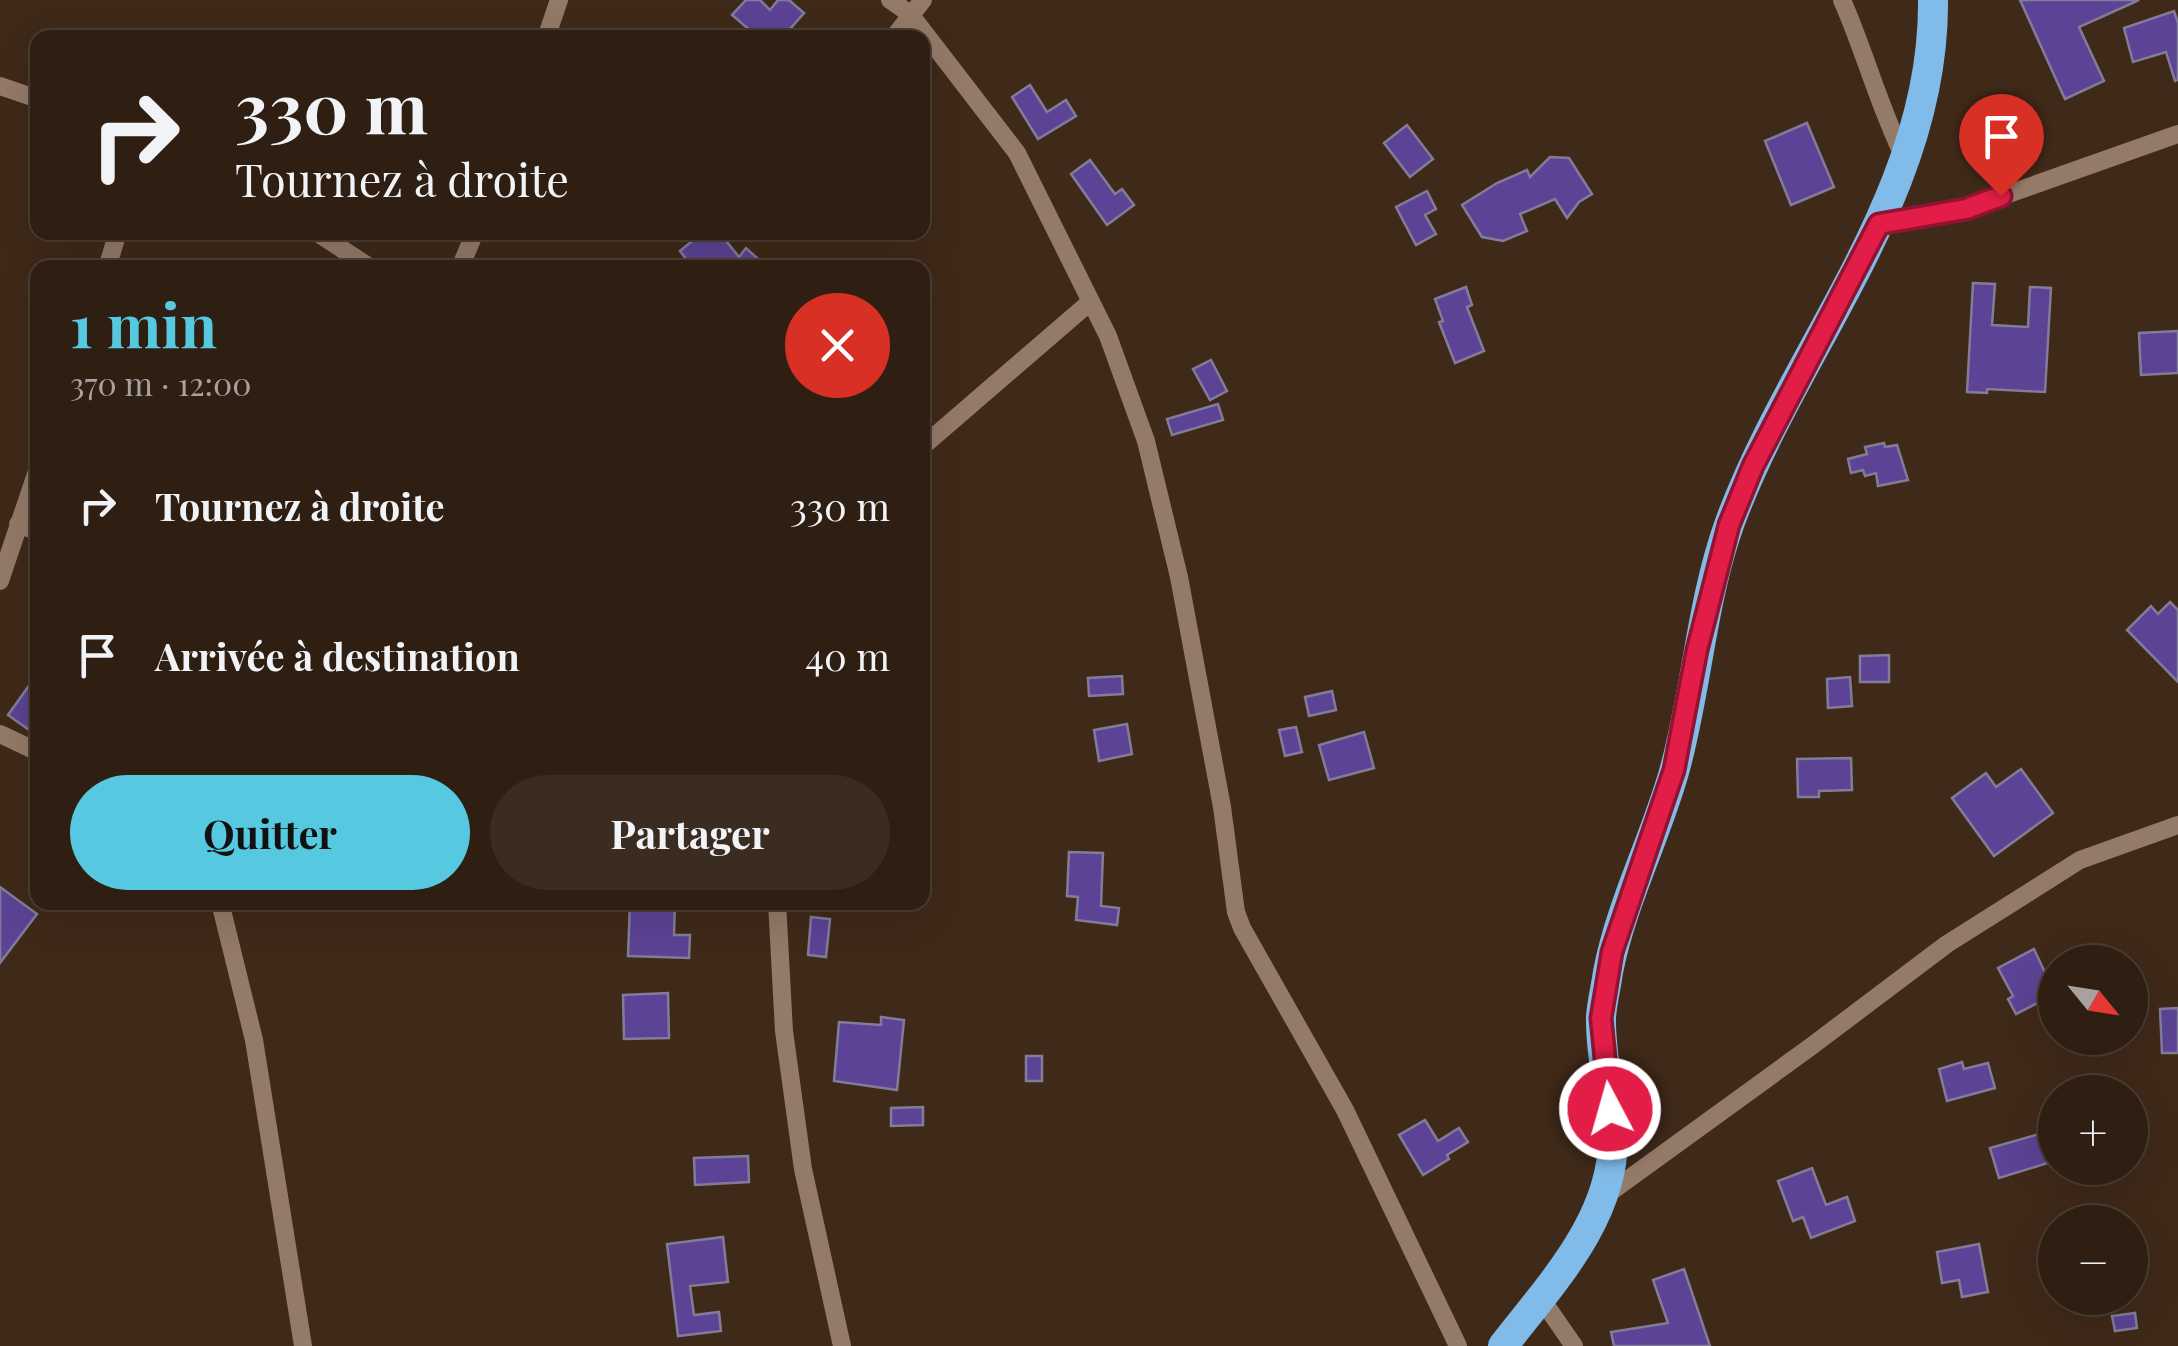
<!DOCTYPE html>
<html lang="fr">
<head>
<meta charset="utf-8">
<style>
  body { margin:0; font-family:"Playfair Display",serif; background:#3b2c21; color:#f1f3f6; height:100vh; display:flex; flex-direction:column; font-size:38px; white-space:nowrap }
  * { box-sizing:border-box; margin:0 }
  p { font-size:32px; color:#a7a2a0 }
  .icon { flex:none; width:55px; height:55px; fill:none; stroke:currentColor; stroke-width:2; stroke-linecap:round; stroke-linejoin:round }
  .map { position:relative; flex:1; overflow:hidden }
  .drawer { position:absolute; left:30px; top:260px; width:900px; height:650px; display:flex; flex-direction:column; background:#2f1f13; border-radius:20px; box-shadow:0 10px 40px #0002,0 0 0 2px #4a3d33 }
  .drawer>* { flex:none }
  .hud { position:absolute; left:30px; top:30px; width:900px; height:210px; border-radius:20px; box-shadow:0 10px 40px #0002,0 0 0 2px #4a3d33; background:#2f1f13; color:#f1f3f6; overflow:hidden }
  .needle { width:65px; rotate:120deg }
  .tools { position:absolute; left:2038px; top:945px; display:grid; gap:20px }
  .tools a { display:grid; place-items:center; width:110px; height:110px; border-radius:50%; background:#2f1f13; box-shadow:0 10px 40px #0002,0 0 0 2px #4a3d33; font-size:50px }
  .pin { position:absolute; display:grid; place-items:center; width:85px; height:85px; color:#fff; margin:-102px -42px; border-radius:50% 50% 50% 0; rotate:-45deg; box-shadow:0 0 10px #0007 }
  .pin .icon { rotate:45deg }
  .me { position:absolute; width:110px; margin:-55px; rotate:354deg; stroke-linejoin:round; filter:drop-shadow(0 0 8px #0008) }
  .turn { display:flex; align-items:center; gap:35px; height:210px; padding:0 40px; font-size:45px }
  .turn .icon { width:130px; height:130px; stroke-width:2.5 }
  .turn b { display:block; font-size:70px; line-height:85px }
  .round { display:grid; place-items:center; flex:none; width:105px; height:105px; border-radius:52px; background:#3b2c21 }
  .headline { display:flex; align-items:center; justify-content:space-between; height:170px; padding:0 40px }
  h1 { font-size:60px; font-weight:700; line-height:75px; color:#56c9e1 }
  .button { display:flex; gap:20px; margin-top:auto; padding:20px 40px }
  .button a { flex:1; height:115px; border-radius:60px; background:#56c9e1; color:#111; font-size:40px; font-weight:700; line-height:115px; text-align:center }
  .button a+a { background:#3b2c21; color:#f1f3f6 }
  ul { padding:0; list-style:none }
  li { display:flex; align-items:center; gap:30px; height:150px; padding:0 40px }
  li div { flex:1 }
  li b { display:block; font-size:38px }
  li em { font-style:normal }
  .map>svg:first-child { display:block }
</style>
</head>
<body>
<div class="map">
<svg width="2178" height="1346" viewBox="0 0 2178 1346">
  <rect width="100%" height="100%" fill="#3f2919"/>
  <g fill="#5c4395" stroke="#827c98" stroke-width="2.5">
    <path d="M746,0H760L770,10L778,0H789L804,13L782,38H759L732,15Z"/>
    <path d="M2020,0H2139L2079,27L2104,81L2065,99Z"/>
    <path d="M2174,11L2178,23V80L2175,81L2166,52L2133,62L2124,28Z"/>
    <path d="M1030,85L1047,112L1066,100L1076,116L1038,139L1012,97Z"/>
    <path d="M1807,123L1834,187L1791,205L1765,141Z"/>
    <path d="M1407,125L1433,159L1410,177L1384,143Z"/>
    <path d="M1550,157L1569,158L1592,194L1579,202L1567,218L1555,199L1520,214L1527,231L1503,241L1482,237L1462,205L1497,183L1527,170L1530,177Z"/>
    <path d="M1090,160L1115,194L1122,189L1134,205L1107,225L1071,174Z"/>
    <path d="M1427,191L1436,209L1425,215L1436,234L1416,245L1396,207Z"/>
    <path d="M703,232H719L739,257L746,248L768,268H693L680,251Z"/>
    <path d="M1973,283L1995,284L1992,325L2028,327L2030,287L2051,288L2045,392L1987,389V393L1967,392Z"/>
    <path d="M1466,287L1472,305L1467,307L1484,351L1455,363L1439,322L1443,321L1435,299Z"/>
    <path d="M2178,331V373L2141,375L2139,333Z"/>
    <path d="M1211,360L1227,391L1210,400L1193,369Z"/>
    <path d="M1218,404L1223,420L1172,435L1167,419Z"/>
    <path d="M1884,443L1885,447L1897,445L1908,480L1878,486L1876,473L1865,476L1863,470L1851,473L1848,459L1867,454L1865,447Z"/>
    <path d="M2170,602L2178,610V682L2127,630L2151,606L2158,614Z"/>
    <path d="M1889,655V682H1860V656Z"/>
    <path d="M38,673V724L32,732L8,715Z"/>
    <path d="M1122,676L1123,694L1089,696L1088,678Z"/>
    <path d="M1850,677L1852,706L1828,708L1827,679Z"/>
    <path d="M1332,691L1336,710L1309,716L1305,697Z"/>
    <path d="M1127,724L1132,754L1099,761L1094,730Z"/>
    <path d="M1296,727L1302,752L1285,756L1279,730Z"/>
    <path d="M1364,732L1374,768L1329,780L1319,745Z"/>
    <path d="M1851,758L1852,790L1819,791V797H1798L1797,759Z"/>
    <path d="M2021,769L2053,813L1994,856L1952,798L1986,773L1996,787Z"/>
    <path d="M1069,852L1103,853L1101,906L1119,908L1117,925L1076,920L1078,897L1067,896Z"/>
    <path d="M0,887L37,914L0,963Z"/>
    <path d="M630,902H675L674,935H690L689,958L628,956Z"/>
    <path d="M811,917L830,919L826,957L808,955Z"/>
    <path d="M2034,949L2055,994L2016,1014L2008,999L2013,996L1998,968Z"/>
    <path d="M668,993L669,1038L624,1039L623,995Z"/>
    <path d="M2178,1008V1053H2162L2160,1009Z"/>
    <path d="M881,1017L904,1020L897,1090L834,1081L839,1022L881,1025Z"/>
    <rect x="1026" y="1056" width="16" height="25"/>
    <path d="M1962,1062L1964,1069L1988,1063L1995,1088L1947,1101L1939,1069Z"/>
    <path d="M923,1107V1125L891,1126V1108Z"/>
    <path d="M1425,1120L1438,1141L1459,1128L1468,1142L1447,1155L1449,1159L1423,1175L1399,1135Z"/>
    <path d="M2039,1134L2048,1163L1999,1178L1990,1148Z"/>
    <path d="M748,1156L749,1182L695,1185L694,1158Z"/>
    <path d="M1812,1168L1826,1205L1847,1197L1855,1221L1811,1238L1803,1217L1793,1221L1778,1181Z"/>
    <path d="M723,1237L728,1282L690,1286L694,1315L719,1312L721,1331L678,1336L667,1244Z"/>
    <path d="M1979,1244L1988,1292L1962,1297L1959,1280L1942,1283L1937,1252Z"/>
    <path d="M1684,1269L1710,1346H1614L1611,1332L1668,1323L1653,1280Z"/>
    <path d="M2135,1313L2137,1328L2115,1331L2112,1316Z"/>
  </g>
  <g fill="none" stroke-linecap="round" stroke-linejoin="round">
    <g stroke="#947a68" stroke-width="18">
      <path d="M890,0L910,14L1017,153L1108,336L1146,441L1179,577L1222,807L1236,912L1242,928L1345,1110L1458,1346"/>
      <path d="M1842,0C1865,52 1879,107 1904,157"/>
      <path d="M546,38L559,0"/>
      <path d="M893,38L923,0"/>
      <path d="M0,86L38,99"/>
      <path d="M1879,224L1966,209L2178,134"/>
      <path d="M316,232L371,268"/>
      <path d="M107,268L118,232"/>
      <path d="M460,268L475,232"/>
      <path d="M922,447L1089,303"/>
      <path d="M18,524L38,532"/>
      <path d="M0,581L38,468"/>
      <path d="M0,734L38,752"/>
      <path d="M220,902L254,1040L303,1346"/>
      <path d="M777,902L784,1031L803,1169L842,1346"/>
      <path d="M1605,1196L1809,1048L1947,944L2080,860L2178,825"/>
      <path d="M1540,1297L1574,1346"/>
    </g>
    <path stroke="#81bbe9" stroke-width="30" d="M1503,1346C1550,1285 1614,1219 1613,1137C1612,1097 1600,1057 1601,1017C1602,1002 1606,987 1608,972C1621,904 1655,839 1674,772C1697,690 1701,602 1730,522C1795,346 1935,196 1933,0"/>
  </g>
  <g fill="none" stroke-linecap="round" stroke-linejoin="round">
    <g stroke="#92132f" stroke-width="25">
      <path id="route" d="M1610,1109L1601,1018L1612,952L1674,770L1697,650L1729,525L1753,466L1879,224L1966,209L2001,196"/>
    </g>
    <use href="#route" stroke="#e11d48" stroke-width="18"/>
  </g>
</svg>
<div class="tools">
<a><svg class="needle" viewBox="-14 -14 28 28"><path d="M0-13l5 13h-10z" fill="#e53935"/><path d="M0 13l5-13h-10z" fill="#a7a2a0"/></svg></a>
<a>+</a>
<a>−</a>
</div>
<div class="pin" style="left:2001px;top:196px;background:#d93025"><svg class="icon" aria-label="arrive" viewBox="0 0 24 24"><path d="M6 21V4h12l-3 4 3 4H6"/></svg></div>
<svg class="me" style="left:1610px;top:1109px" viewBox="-20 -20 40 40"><circle r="17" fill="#e11d48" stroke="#fff" stroke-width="3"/><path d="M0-11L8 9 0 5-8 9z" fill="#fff"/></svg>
<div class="hud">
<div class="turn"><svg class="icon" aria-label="right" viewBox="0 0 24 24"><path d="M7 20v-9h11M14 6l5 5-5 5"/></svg><div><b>330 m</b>Tournez à droite</div></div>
</div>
<section class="drawer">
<div class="headline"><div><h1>1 min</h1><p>370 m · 12:00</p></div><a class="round" style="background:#d93025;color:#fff"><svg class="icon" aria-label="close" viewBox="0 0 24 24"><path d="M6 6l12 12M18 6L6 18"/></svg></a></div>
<ul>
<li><svg class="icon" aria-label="right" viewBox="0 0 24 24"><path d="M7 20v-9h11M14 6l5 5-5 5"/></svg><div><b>Tournez à droite</b></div><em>330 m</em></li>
<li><svg class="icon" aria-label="arrive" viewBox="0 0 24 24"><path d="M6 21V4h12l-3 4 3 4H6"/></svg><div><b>Arrivée à destination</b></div><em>40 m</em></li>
</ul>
<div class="button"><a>Quitter</a><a>Partager</a></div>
</section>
</div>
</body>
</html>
